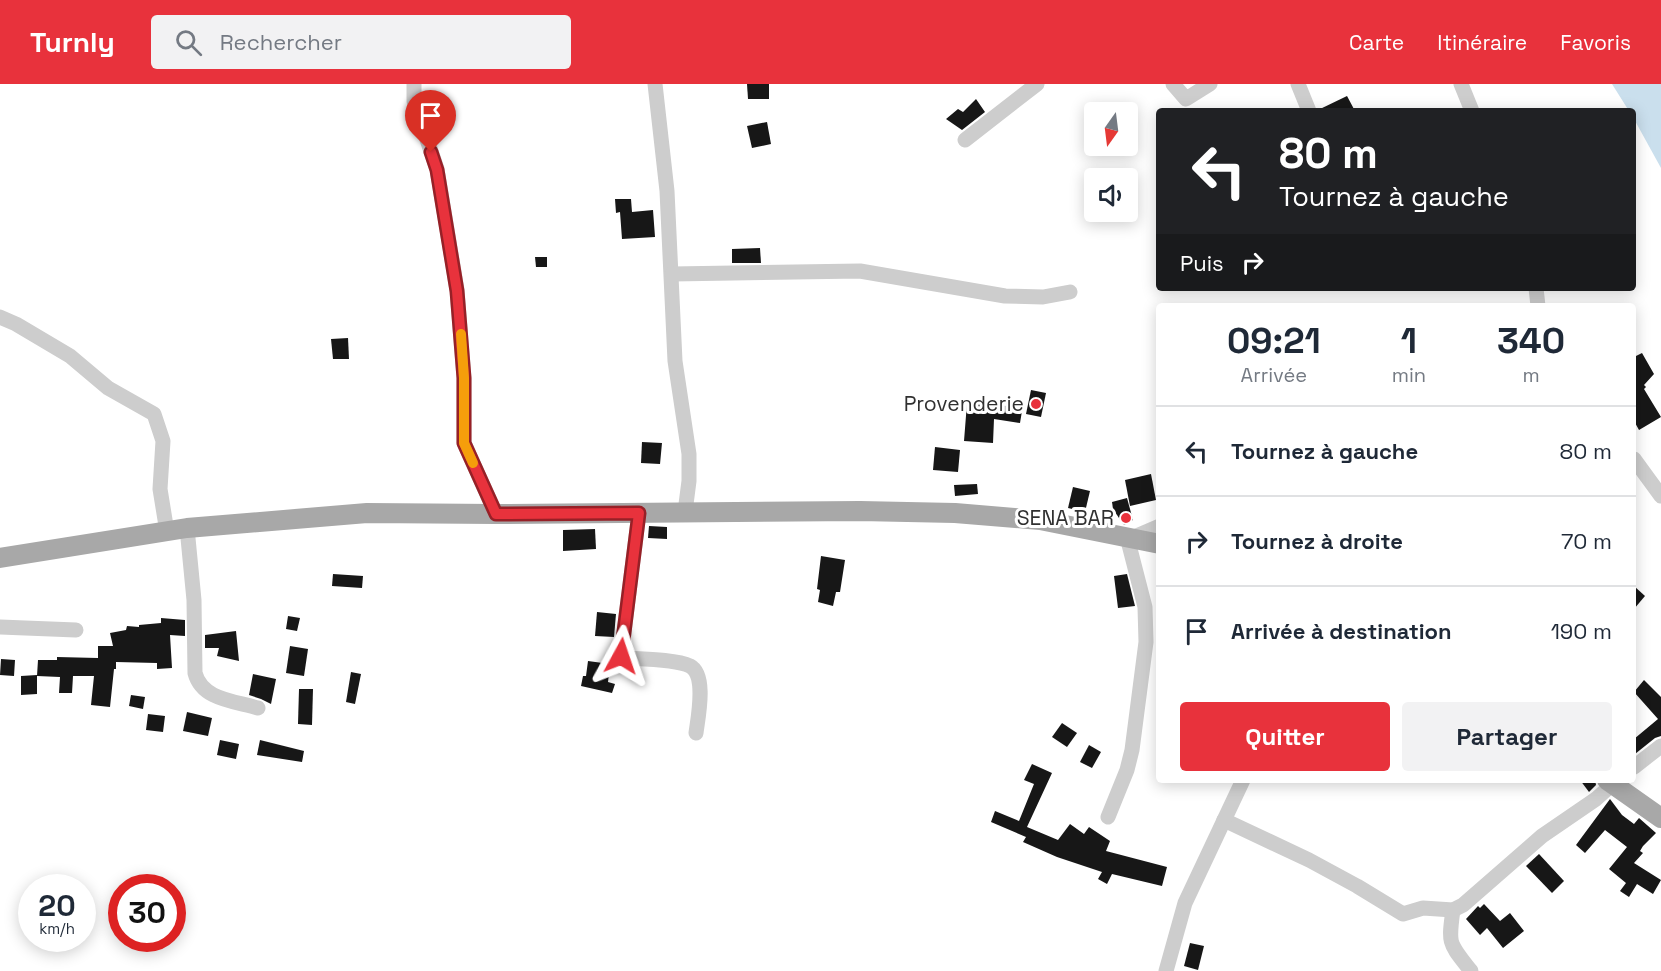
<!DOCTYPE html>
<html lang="fr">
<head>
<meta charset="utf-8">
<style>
  body { margin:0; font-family:"Space Grotesk",sans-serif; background:#f2f2f3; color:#1f2937; height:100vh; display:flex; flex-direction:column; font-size:22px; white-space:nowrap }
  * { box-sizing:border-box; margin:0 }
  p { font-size:20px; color:#747a83 }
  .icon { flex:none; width:33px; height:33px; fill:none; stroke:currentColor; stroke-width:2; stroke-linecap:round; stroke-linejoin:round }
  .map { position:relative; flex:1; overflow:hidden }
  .side { position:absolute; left:1156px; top:219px; width:480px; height:480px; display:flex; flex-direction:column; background:#fff; border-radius:6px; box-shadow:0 3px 15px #0003 }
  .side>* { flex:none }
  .banner { position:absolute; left:1156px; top:24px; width:480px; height:183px; border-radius:6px; box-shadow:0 3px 15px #0003; background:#202124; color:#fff; overflow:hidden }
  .needle { width:39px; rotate:194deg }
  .tools { position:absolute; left:1084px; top:18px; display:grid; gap:12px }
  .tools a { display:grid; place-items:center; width:54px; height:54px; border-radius:6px; background:#fff; box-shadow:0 3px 15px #0003; font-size:30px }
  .speed { position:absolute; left:18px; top:790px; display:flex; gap:12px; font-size:30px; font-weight:700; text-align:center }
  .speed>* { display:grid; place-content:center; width:78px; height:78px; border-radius:50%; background:#fff; box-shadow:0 3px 15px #0003; line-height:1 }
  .speed small { font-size:15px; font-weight:400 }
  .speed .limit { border:9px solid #d22; background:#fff; color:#111 }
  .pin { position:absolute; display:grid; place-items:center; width:51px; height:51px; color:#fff; margin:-62px -26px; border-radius:50% 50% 50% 0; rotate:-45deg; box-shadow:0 0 6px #0007 }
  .pin .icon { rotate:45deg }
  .me { position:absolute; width:66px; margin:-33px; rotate:5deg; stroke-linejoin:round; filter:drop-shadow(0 0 4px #0008) }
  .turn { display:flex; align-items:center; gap:21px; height:126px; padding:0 24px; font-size:27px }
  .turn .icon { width:78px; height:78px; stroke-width:2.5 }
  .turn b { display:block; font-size:42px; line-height:51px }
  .then { display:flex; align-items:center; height:57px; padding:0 24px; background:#0003; gap:12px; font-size:22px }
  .eta { display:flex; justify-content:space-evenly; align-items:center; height:102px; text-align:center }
  .eta b { font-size:36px; font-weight:800; line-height:42px }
  .primary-button { display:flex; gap:12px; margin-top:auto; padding:12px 24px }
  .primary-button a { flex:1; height:69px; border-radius:6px; background:#e8323c; color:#fff; font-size:24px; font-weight:800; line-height:69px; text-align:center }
  .primary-button a+a { background:#f2f2f3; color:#1f2937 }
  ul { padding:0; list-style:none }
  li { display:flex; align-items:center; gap:18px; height:90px; padding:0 24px; border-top:2px solid #e0e1e3 }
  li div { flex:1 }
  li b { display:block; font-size:22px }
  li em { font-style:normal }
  header { display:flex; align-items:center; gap:36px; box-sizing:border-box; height:84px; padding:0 30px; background:#e8323c; color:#fff }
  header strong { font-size:28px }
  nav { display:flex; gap:33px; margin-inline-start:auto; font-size:21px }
  .search { width:420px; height:54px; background:#f2f2f3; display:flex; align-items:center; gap:15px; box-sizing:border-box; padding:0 21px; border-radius:6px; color:#747a83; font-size:22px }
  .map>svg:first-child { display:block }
</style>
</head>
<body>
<header>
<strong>Turnly</strong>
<div class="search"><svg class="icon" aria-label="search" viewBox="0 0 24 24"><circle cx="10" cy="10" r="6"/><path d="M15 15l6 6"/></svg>Rechercher</div>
<nav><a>Carte</a><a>Itinéraire</a><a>Favoris</a></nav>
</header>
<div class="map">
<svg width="1661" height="887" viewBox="0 0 1661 887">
  <rect width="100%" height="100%" fill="#fff"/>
  <path fill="#cadfed" d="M1612,0H1661V84L1634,35V27H1629Z"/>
  <g fill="#171717">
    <path d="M747,0H769V15H748Z"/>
    <path d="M1347,12L1355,27H1319L1318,26Z"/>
    <path d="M976,15L985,28L962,46L946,35L958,25L963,28Z"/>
    <path d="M767,38L771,60L752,64L747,42Z"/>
    <path d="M615,115H631L632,128L653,126L655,153L622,155L620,128L616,129Z"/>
    <path d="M760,164L761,179H732V165Z"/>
    <path d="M535,173H547V183H536Z"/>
    <path d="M348,254L349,275H333L331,255Z"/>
    <path d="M1642,269L1654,290L1644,301L1646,303L1644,305L1661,333L1639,346L1634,337V273Z"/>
    <path d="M1031,306L1046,309L1041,333L1026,330Z"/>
    <path d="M967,319L1008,322V319L1023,321L1020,339L994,335L993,359L964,357Z"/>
    <path d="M642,358L662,359L660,380L641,379Z"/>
    <path d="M935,363L960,366L958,388L933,386Z"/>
    <path d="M1151,390L1156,416L1130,422L1125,396Z"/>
    <path d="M977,400L978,410L955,412L954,401Z"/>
    <path d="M1073,403L1090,407L1085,428L1068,424Z"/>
    <path d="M1127,414L1133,436L1125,441L1123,440L1113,425L1112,418Z"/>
    <path d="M649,442L667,443V455L648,454Z"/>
    <path d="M595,445L596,465L563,467V446Z"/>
    <path d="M821,472L845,476L840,508H836L833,522L818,518L820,506L817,505Z"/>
    <path d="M333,490L363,492L362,504L332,502Z"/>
    <path d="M1127,490L1135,522L1118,524L1114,492Z"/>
    <path d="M1634,502L1645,512L1634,525Z"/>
    <path d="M597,528L616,530L614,553L595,552Z"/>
    <path d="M288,532L300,534L297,547L286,545Z"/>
    <path d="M161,534L185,536V552L170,551L172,584L157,585V579L116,578V585H114L110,623L91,621L94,592H73L72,609H59L60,593L37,592L38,576H57V573L98,574V562H113L110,549L126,546L127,542L139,543V541L161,539Z"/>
    <path d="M236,547L239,577L217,572L219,564H205V551Z"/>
    <path d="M290,562L308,565L304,592L286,589Z"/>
    <path d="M1,575L15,576L14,592L0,591Z"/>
    <path d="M588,577L610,580L608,598L615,600L612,609L581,602L583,592H586Z"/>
    <path d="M351,588L361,590L355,620L346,618Z"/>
    <path d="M253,590L276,595L271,620L261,615L249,611Z"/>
    <path d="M37,591V610L21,611V592Z"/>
    <path d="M1644,596L1661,613V652L1655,654L1635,670L1634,655L1658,635L1634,608Z"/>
    <path d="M299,605H313L312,641L298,640Z"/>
    <path d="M131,611L145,613L143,625L129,622Z"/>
    <path d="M187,628L212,634L208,652L183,647Z"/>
    <path d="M148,630L165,632L163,648L146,646Z"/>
    <path d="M1062,639L1077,649L1067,663L1052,653Z"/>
    <path d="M220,656L239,660L236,675L217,671Z"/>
    <path d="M260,656L304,667L302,678L257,671Z"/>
    <path d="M1089,661L1101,668L1092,684L1080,678Z"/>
    <path d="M1032,680L1052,689L1027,743L1058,756L1070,740L1084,750L1089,743L1110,757L1106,767L1167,783L1162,802L1112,790L1107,800L1098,795L1102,788L1057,773L1023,758L1026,753L991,738L995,727L1019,737L1034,700L1024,696Z"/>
    <path d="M1580,696H1595L1596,701L1589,708Z"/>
    <path d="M1610,715L1622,731L1634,740L1639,734L1656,749L1643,762L1640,767L1643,769L1634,779L1661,796L1653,810L1637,800L1629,813L1620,807L1626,799L1609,785L1627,763L1605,746L1585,769L1576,761Z"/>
    <path d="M1539,770L1564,797L1552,809L1526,782Z"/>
    <path d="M1484,820L1500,837L1510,829L1524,847L1503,864L1487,844L1480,851L1466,835L1478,822L1480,824Z"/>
    <path d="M1190,859L1204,862L1198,886L1184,882Z"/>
  </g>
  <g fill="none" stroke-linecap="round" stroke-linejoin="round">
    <g stroke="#cdcdcd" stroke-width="15">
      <path d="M414,0V17L437,85L457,206L464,294V359L496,430"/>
      <path d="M655,0L667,107L675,277L689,370V397L685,428"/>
      <path d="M1173,0L1186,15L1210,0"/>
      <path d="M1298,0L1309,27"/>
      <path d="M1461,0L1472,27"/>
      <path d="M965,56L1037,0"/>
      <path d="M672,190L860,187L1005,212L1043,213L1070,208"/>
      <path d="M1536,204L1538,222"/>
      <path d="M0,233L16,240L70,272L108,304L154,330L163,357L160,405L167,448"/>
      <path d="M1634,375L1661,412"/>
      <path d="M639,429L621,572L624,574C641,575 676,575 690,582C707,591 698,633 696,649"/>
      <path d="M187,444L194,516L195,589C202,616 235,617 258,624"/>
      <path d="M1132,454L1160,442"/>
      <path d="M0,543L76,546"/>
      <path d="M1634,683L1661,662"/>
      <path d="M1108,733L1127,686L1132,666L1146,558L1145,523L1127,453"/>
      <path d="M1224,736L1309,776L1357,802L1403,830L1423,824L1453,826L1463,821L1542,752L1596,715L1617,696"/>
      <path d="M1453,826C1448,861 1449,859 1471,887"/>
      <path d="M1166,887L1185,819L1243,696"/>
    </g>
    <g stroke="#a8a8a8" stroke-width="20">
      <path d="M0,474L187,444L367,429L496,430L860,427L955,429L1040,436L1160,460"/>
      <path d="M1607,696L1661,734"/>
    </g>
  </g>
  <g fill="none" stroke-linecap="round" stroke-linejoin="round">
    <g stroke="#972027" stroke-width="15">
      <path id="route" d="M431,68L437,86L457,207L464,294V359L496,430L639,429L621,572"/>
    </g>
    <use href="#route" stroke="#e8323c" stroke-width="10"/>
    <path stroke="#f59e0b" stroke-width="10" d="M461,250L464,294V359L473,379"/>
  </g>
  <g fill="#e8323c" stroke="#fff" stroke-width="2">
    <circle cx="1036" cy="320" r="6"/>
    <circle cx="1126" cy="434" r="6"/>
  </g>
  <g text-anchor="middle" stroke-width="6" stroke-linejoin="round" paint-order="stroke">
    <g font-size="21" fill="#303030" stroke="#fff" text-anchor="end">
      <text x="1024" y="327">Provenderie</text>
      <text x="1114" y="441">SENA BAR</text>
    </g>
  </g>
</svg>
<div class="tools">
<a><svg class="needle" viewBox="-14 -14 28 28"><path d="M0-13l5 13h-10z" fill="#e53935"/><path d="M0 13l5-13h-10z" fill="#747a83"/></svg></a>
<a><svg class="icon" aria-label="sound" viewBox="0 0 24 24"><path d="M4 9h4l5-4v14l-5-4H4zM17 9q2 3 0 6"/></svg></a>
</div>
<div class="speed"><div>20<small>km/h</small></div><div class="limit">30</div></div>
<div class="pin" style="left:431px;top:68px;background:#d93025"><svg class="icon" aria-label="arrive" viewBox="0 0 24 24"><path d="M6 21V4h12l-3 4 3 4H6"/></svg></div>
<svg class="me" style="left:621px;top:572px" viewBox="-20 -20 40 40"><path d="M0-17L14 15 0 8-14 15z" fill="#e8323c" stroke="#fff" stroke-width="4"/></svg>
<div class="banner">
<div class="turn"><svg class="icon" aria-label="left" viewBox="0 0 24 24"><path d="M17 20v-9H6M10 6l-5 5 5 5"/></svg><div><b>80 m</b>Tournez à gauche</div></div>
<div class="then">Puis<svg class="icon" aria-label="right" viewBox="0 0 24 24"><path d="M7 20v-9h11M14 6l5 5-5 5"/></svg></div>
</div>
<section class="side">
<div class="eta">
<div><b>09:21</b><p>Arrivée</p></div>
<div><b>1</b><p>min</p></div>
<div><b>340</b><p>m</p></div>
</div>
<ul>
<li><svg class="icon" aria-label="left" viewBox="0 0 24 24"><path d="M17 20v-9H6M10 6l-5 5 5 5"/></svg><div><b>Tournez à gauche</b></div><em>80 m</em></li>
<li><svg class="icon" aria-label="right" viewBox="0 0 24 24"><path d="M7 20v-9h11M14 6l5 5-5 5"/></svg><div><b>Tournez à droite</b></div><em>70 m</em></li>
<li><svg class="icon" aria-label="arrive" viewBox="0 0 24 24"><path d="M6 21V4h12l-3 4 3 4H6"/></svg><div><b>Arrivée à destination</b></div><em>190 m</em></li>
</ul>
<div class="primary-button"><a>Quitter</a><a>Partager</a></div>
</section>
</div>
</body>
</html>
